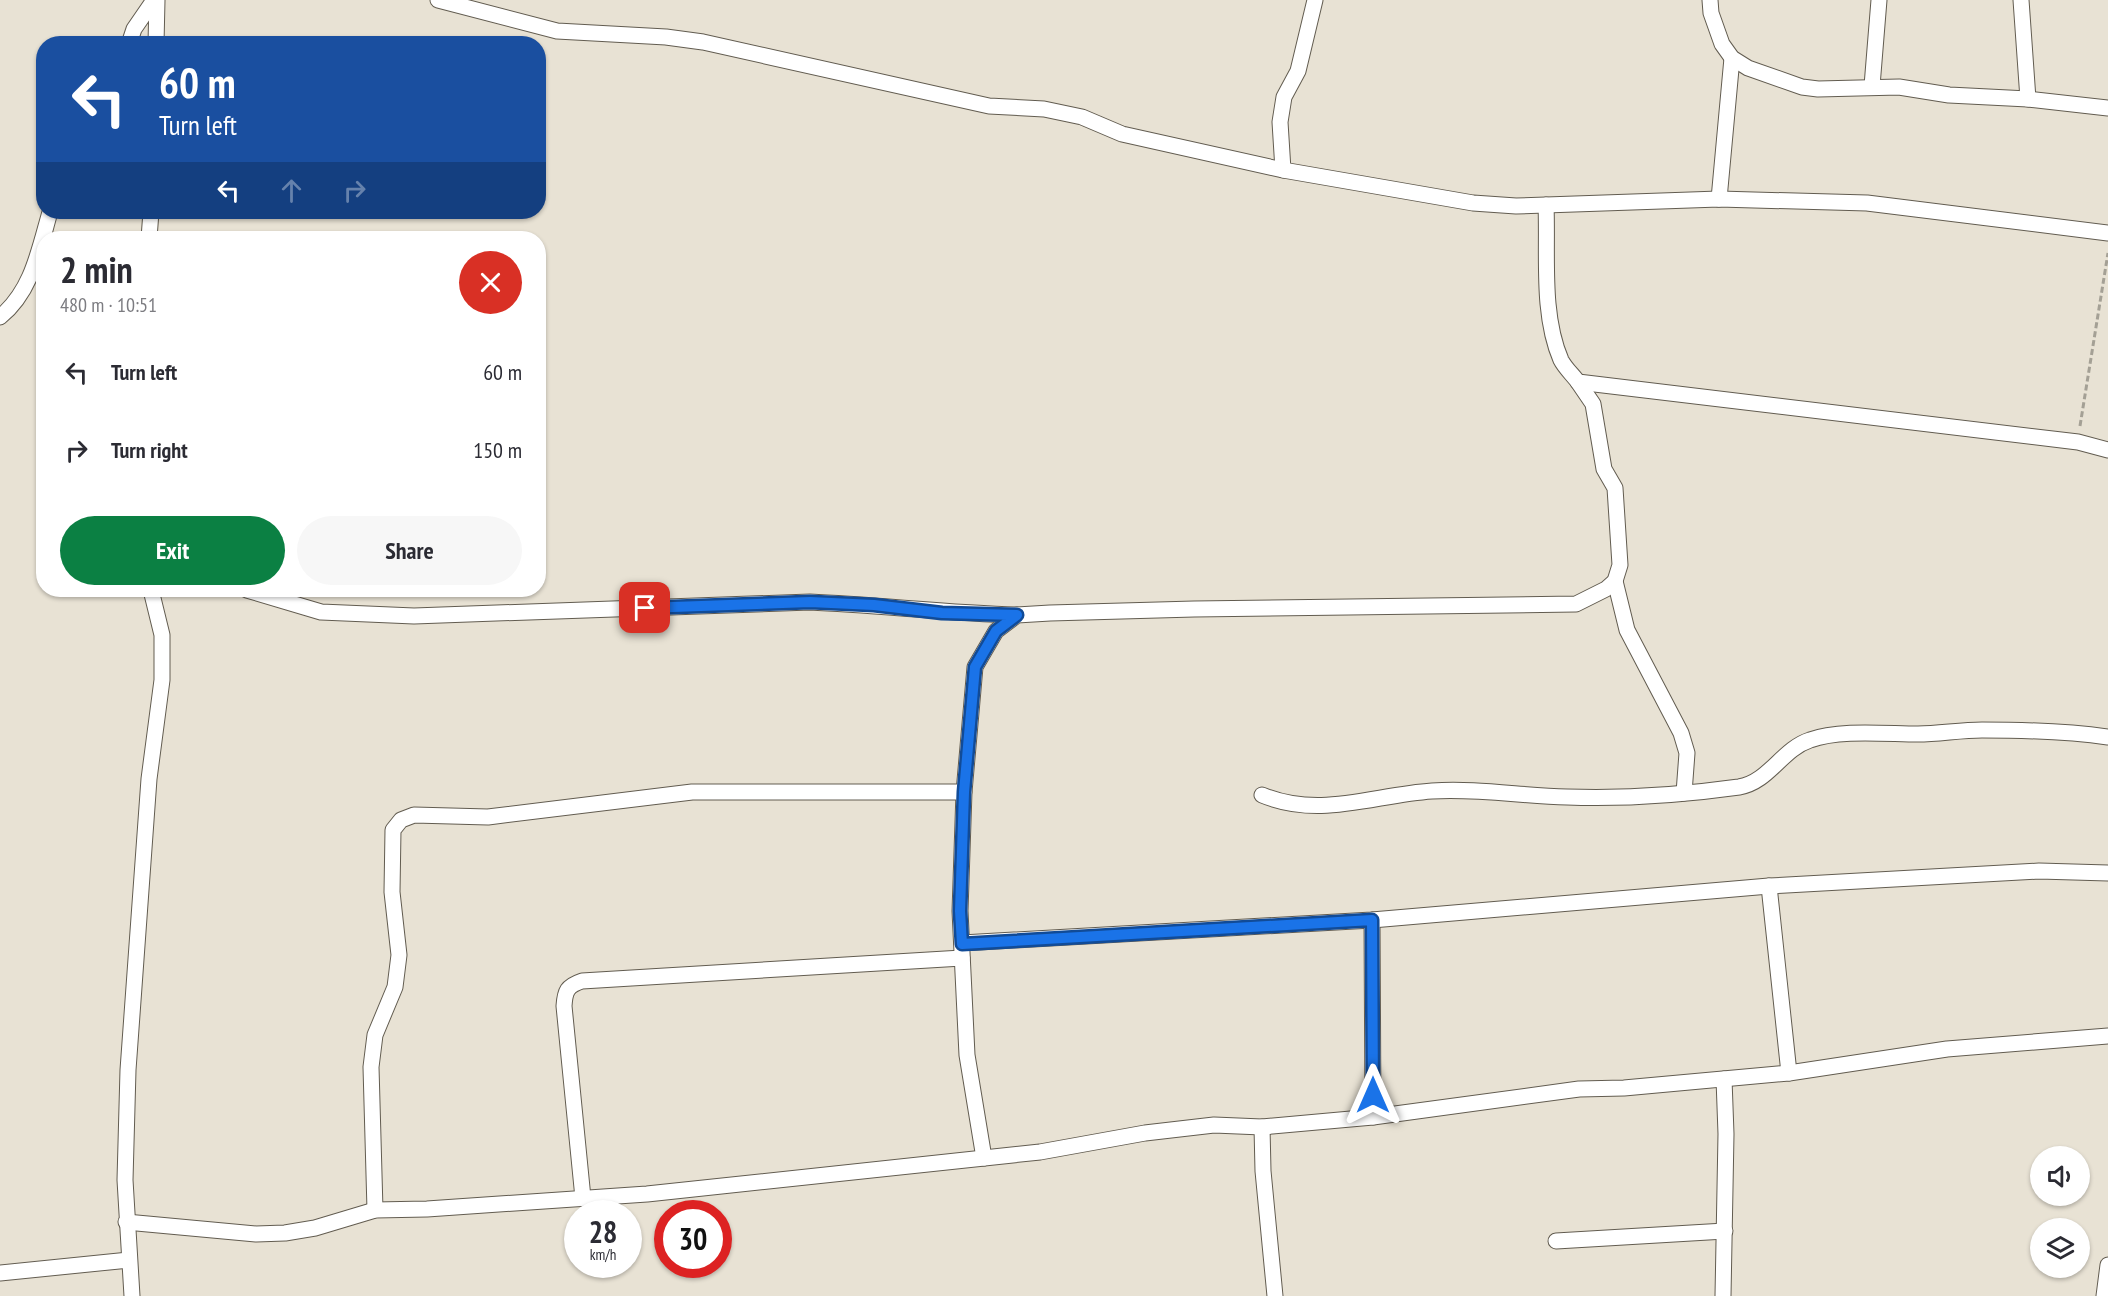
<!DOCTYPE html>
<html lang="en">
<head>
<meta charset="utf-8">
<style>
  body { margin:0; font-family:"PT Sans Narrow",sans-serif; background:#f7f7f7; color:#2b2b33; height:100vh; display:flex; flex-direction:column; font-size:22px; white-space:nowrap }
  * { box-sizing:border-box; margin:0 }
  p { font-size:20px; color:#7c7c81 }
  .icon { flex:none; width:33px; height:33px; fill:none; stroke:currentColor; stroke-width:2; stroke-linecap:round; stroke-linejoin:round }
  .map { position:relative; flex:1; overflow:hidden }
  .panel { position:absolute; left:36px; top:231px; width:510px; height:366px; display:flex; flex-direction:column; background:#fff; border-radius:24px; box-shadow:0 2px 4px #0004 }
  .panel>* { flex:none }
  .top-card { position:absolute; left:36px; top:36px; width:510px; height:183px; border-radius:24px; box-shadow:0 2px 4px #0004; background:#1a4fa0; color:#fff; overflow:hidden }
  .controls { position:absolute; left:2030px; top:1146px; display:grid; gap:12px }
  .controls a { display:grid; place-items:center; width:60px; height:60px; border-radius:50%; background:#fff; box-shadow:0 2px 4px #0004; font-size:30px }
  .speed { position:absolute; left:564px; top:1200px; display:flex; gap:12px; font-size:30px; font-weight:700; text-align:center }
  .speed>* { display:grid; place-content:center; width:78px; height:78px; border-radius:50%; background:#fff; box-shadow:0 2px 4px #0004; line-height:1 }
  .speed small { font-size:15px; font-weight:400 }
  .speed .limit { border:9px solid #d22; background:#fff; color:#111 }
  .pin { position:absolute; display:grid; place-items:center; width:51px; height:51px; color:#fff; margin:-26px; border-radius:12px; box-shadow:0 3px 9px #0006 }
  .me { position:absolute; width:66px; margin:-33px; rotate:0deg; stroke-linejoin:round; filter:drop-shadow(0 0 4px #0008) }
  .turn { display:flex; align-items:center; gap:21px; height:126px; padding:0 24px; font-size:27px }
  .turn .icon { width:78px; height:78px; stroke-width:2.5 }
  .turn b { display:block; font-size:42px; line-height:51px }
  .lanes { display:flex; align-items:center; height:57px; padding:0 24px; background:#0003; justify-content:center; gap:30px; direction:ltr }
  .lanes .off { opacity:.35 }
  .round { display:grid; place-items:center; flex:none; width:63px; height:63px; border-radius:32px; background:#f7f7f7 }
  .head { display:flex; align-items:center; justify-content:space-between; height:102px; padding:0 24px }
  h1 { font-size:36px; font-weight:600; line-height:45px }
  .primary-button { display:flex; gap:12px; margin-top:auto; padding:12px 24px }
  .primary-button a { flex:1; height:69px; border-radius:36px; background:#0b8043; color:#fff; font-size:24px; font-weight:600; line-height:69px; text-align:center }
  .primary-button a+a { background:#f7f7f7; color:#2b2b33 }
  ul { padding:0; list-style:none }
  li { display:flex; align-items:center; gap:18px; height:78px; padding:0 24px }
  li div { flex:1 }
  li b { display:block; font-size:22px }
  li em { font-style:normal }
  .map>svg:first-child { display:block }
</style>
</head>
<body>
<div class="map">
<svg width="2108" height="1296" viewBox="0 0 2108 1296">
  <rect width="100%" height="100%" fill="#e8e2d4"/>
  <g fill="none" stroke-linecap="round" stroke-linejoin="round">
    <g stroke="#625c50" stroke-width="17">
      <g id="street">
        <path d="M438,0L557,31L666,37L703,42L989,106L1044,109L1082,117L1122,134L1283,170L1473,203L1516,206L1719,199L1867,203L2108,233"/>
        <path d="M1710,0L1711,13L1722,44L1732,58L1748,68L1802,87L1818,89L1899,87L1949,95L2028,99L2108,108"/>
        <path d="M2021,0L2028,99"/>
        <path d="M129,44L134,29L154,0"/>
        <path d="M156,44L157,0"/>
        <path d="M1872,86L1879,0"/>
        <path d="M1283,170L1280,122L1284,97L1298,71L1315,0"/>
        <path d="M1719,199L1732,58"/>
        <path d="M1546,205C1548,254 1541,314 1561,360C1565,368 1573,375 1578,382L2078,442L2108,450"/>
        <path d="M149,238L151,212"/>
        <path d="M0,317C32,291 39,250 50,212"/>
        <path d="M1615,581L1627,630L1681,733L1687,753L1684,793"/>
        <path d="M247,590L321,612L414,616L810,602C879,605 948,613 1017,615"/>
        <path d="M1262,795C1320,819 1373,795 1432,791C1477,788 1522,796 1567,797C1625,799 1682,795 1739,787C1769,782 1782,749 1810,740C1839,729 1887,734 1918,734C1939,734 1960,730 1982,730C2024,730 2066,731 2108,737"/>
        <path d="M1769,886L1789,1073"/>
        <path d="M1372,920L1373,1117"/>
        <path d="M962,943L1372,920L1769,886L2039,871L2108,873"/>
        <path d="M1262,1127L1263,1171L1275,1296"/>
        <path d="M984,1158L967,1055L960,911L964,792L975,667L996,631L1017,615L1050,613L1194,609L1576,604L1606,589L1615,581L1620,565L1615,488L1604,469L1593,404L1578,382"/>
        <path d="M583,1198L564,1006C565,991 567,986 582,981L962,958"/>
        <path d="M375,1210L371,1067L375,1035L395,987L399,955L392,892L393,830L401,820L414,815L488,817L692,792H964"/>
        <path d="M126,1222L256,1234L285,1233L315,1228L375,1210L427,1209L647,1194L1040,1152L1145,1133L1214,1125L1262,1127L1373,1117L1579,1089L1624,1088L1789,1073L1947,1049L2108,1036"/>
        <path d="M1556,1241L1725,1231"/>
        <path d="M0,1273L129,1260"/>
        <path d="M132,1296L125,1180L128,1070L149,779L162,680V635L151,590"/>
        <path d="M1723,1296L1726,1134L1724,1079"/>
        <path d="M2104,1296L2108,1265"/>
      </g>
    </g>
    <path stroke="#a4a095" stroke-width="3" stroke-dasharray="6 3" stroke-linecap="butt" d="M2080,426L2108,253"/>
    <use href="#street" stroke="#fff" stroke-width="15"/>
  </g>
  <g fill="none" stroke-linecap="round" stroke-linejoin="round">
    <g stroke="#114b97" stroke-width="15">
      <path id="route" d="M645,608L810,602L874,605L942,613L1017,615L996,631L975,667L964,792L960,911L962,944L1372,920L1373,1095"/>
    </g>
    <use href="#route" stroke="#1a73e8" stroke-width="10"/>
  </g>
</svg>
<div class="controls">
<a><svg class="icon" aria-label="sound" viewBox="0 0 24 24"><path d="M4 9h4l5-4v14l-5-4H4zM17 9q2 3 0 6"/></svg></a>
<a><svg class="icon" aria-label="layers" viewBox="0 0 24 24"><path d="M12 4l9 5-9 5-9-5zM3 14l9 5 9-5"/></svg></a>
</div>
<div class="speed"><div>28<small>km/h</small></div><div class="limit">30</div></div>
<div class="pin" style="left:645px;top:608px;background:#d93025"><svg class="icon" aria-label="arrive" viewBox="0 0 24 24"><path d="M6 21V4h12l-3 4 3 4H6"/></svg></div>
<svg class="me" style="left:1373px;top:1095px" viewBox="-20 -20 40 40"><path d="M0-17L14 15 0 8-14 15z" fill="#1a73e8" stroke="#fff" stroke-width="4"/></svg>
<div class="top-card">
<div class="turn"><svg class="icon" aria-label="left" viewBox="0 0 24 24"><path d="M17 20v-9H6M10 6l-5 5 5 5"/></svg><div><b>60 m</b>Turn left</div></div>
<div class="lanes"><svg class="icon" aria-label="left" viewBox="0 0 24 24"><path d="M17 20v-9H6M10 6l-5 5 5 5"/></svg><svg class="icon off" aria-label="ahead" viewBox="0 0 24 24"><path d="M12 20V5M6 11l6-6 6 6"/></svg><svg class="icon off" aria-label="right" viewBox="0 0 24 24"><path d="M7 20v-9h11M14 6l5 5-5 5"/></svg></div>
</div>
<section class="panel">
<div class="head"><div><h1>2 min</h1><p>480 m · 10:51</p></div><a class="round" style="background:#d93025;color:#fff"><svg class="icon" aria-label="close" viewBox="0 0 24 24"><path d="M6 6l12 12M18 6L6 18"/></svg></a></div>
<ul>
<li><svg class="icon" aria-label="left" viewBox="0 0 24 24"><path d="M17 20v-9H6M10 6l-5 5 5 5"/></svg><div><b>Turn left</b></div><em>60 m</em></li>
<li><svg class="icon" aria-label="right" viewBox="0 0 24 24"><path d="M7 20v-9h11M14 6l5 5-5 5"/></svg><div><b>Turn right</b></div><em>150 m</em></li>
</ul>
<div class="primary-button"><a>Exit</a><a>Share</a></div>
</section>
</div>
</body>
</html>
